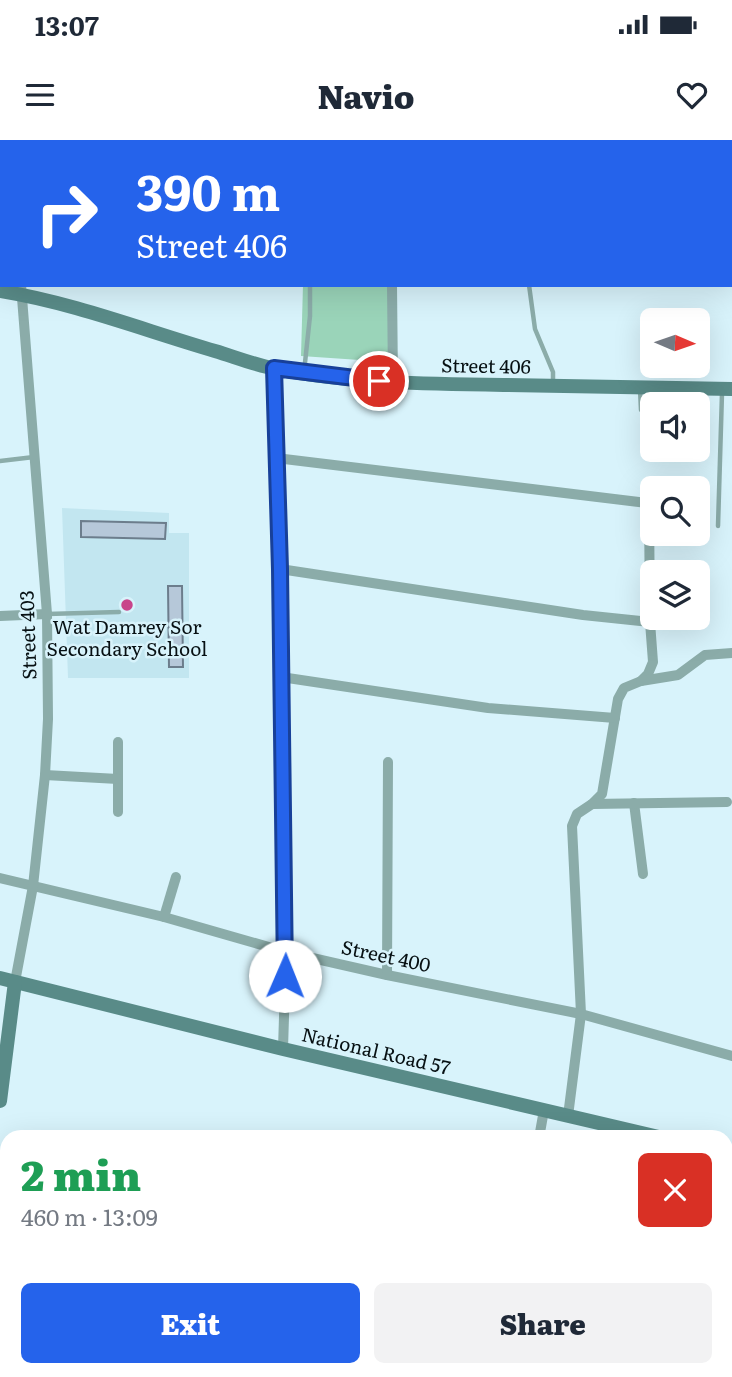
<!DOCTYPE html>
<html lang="en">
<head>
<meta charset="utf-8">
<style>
  body { margin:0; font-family:Literata,serif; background:#f2f2f3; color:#1f2937; height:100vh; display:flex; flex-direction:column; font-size:26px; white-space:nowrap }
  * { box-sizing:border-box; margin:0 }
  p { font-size:23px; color:#747a83 }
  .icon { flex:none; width:38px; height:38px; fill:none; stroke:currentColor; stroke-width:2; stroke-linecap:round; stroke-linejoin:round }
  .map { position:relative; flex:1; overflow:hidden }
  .drawer { position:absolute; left:0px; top:990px; width:733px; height:247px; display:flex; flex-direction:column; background:#fff; border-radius:21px 21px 0 0; box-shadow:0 7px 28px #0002 }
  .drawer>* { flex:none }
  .top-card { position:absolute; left:0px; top:0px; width:733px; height:147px; box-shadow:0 7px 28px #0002; background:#2563eb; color:#fff; overflow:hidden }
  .needle { width:46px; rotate:92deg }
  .controls { position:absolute; left:640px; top:168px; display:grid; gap:14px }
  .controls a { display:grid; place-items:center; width:70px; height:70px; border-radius:10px; background:#fff; box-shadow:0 7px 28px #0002; font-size:35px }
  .pin { position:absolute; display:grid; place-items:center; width:60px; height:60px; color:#fff; margin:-30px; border:4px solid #fff; border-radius:50%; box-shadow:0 2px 7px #0007 }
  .me { position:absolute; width:77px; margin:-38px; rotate:1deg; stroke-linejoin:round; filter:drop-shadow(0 0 5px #0008) }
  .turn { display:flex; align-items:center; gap:24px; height:147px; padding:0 21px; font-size:32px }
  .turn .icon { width:91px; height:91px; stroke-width:2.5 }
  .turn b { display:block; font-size:49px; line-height:60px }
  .round { display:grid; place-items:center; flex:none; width:74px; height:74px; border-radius:10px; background:#f2f2f3 }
  .overview { display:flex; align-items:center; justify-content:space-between; height:119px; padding:0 21px }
  h1 { font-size:42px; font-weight:800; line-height:52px; color:#1e9e55 }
  .primary-button { display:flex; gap:14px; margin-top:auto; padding:14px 21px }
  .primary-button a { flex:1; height:80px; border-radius:10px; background:#2563eb; color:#fff; font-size:28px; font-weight:800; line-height:80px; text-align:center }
  .primary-button a+a { background:#f2f2f3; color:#1f2937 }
  .status { display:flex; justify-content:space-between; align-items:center; height:49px; padding:0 35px; background:#fff; direction:ltr }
  .status svg { height:19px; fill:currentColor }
  header { display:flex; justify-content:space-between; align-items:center; height:91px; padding:0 21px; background:#fff; font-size:32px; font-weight:800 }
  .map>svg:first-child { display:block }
</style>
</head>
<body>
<div class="status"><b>13:07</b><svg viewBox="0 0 49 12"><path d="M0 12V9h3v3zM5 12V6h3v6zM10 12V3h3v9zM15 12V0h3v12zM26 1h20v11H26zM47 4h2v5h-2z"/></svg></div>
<header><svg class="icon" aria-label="menu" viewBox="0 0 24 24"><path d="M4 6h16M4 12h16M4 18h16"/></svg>Navio<svg class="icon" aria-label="heart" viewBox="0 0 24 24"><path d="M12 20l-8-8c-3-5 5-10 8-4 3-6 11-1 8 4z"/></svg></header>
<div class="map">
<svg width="732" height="1237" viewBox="0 0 732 1237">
  <rect width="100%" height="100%" fill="#d8f3fb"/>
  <path fill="#c2e6f0" d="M62,368L169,373V393H189V538H68Z"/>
  <path fill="#9ad4b9" d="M303,145H389V222L301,216Z"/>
  <g fill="#b6c8d9" stroke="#6c7d8c" stroke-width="2">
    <path d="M81,381L166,383L165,399L81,397Z"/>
    <path d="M168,446H182L183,527H169Z"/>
  </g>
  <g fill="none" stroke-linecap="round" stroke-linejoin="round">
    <g stroke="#8baca9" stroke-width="4.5">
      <path d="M529,145L535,189L553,232V242"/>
      <path d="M304,232L310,176V145"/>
      <path d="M640,249L641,270L647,272L650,271L655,249"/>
      <path d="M665,252L675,264"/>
      <path d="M677,264L684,260L687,252"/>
      <path d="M0,321L34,317"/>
      <path d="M718,386L722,253"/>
      <path d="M47,474L119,472"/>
      <path d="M729,1237L732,1225"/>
    </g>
    <g stroke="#8baca9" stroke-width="10">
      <path d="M17,0V2"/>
      <path d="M373,0L375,2"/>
      <path d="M701,0V2"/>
      <path d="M68,2L91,0"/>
      <path d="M392,145L393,242"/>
      <path d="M274,228L280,429L286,812L283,909"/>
      <path d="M276,318L647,363L649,365L650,482L653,522L648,534L641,541L624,548L618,559L602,654L592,664L577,674L572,686L581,874L568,976"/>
      <path d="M280,429L583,475L650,482"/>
      <path d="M0,476L47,474"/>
      <path d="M281,537L488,568L615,578"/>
      <path d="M641,541L678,535L705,515L732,513"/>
      <path d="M118,602V672"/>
      <path d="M45,635L118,639"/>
      <path d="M634,663L643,734"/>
      <path d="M592,664L727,662"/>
      <path d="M0,738L164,777L286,812L387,835L581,874L732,916"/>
      <path d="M164,777L176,737"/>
      <path d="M387,835L388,622"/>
      <path d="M15,842L33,746L45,635L48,579L47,474L21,145"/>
      <path d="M539,998L544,970"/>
      <path d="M726,1101L732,1091"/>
      <path d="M0,1104L7,1105"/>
      <path d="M0,1212L7,1213"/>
      <path d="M198,1237L199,1230"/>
      <path d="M659,1237L661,1230"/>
    </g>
    <g stroke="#598b88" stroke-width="14">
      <path d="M0,151C74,163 143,190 215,211C235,217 255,225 276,229C351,243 428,244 504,245C580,246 656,247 732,249"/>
      <path d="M0,838L283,909L663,998"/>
      <path d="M0,961L15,842"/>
      <path d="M726,1012L732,1013"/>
      <path d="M726,1191L732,1192"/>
      <path d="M591,1237L602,1230"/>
    </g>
    <g stroke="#232f32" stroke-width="6">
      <g id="rail">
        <path d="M726,1034L732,1028"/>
        <path d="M482,1237L494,1230"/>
      </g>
    </g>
    <use href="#rail" stroke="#d8f3fb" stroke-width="3.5" stroke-dasharray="10" stroke-linecap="butt"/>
  </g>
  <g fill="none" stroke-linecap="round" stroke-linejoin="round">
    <g stroke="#184099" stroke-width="18">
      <path id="route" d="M285,836L280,429L274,228L379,241"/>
    </g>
    <use href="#route" stroke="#2563eb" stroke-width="12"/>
  </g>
  <circle fill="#c8458b" stroke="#d8f3fb" stroke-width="2.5" cx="127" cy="465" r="7"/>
  <g text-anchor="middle" stroke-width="5" stroke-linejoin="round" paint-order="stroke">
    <g font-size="19" fill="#071013" stroke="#d8f3fb">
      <text transform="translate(486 226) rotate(1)" y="7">Street 406</text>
      <text transform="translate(28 495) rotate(-92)" y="7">Street 403</text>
      <text transform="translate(386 816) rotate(12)" y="7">Street 400</text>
      <text transform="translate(376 911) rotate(13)" y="7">National Road 57</text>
    </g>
    <g font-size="19" fill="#071013" stroke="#d8f3fb">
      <text x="127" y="494">Wat Damrey Sor<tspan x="127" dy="22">Secondary School</tspan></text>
    </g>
  </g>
</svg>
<div class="controls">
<a><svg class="needle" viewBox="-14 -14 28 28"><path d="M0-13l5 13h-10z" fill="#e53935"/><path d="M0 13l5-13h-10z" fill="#747a83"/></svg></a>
<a><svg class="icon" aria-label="sound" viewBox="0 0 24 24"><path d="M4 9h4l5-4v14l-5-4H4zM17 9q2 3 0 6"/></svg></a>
<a><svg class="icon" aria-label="search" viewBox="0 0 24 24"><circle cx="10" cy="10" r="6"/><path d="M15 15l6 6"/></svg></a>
<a><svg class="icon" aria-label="layers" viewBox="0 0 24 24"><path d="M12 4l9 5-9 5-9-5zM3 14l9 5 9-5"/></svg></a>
</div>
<div class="pin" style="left:379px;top:241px;background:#d93025"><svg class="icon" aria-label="arrive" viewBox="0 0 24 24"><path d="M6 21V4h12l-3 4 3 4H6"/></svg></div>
<svg class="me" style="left:285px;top:836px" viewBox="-20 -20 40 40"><circle r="19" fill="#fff"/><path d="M0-13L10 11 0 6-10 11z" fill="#2563eb"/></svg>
<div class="top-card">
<div class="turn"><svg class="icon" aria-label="right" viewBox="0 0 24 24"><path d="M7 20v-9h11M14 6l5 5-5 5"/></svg><div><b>390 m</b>Street 406</div></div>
</div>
<section class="drawer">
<div class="overview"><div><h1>2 min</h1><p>460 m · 13:09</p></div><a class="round" style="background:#d93025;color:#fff"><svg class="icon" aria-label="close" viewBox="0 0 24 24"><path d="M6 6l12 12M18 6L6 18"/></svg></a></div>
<div class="primary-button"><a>Exit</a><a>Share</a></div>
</section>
</div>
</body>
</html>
